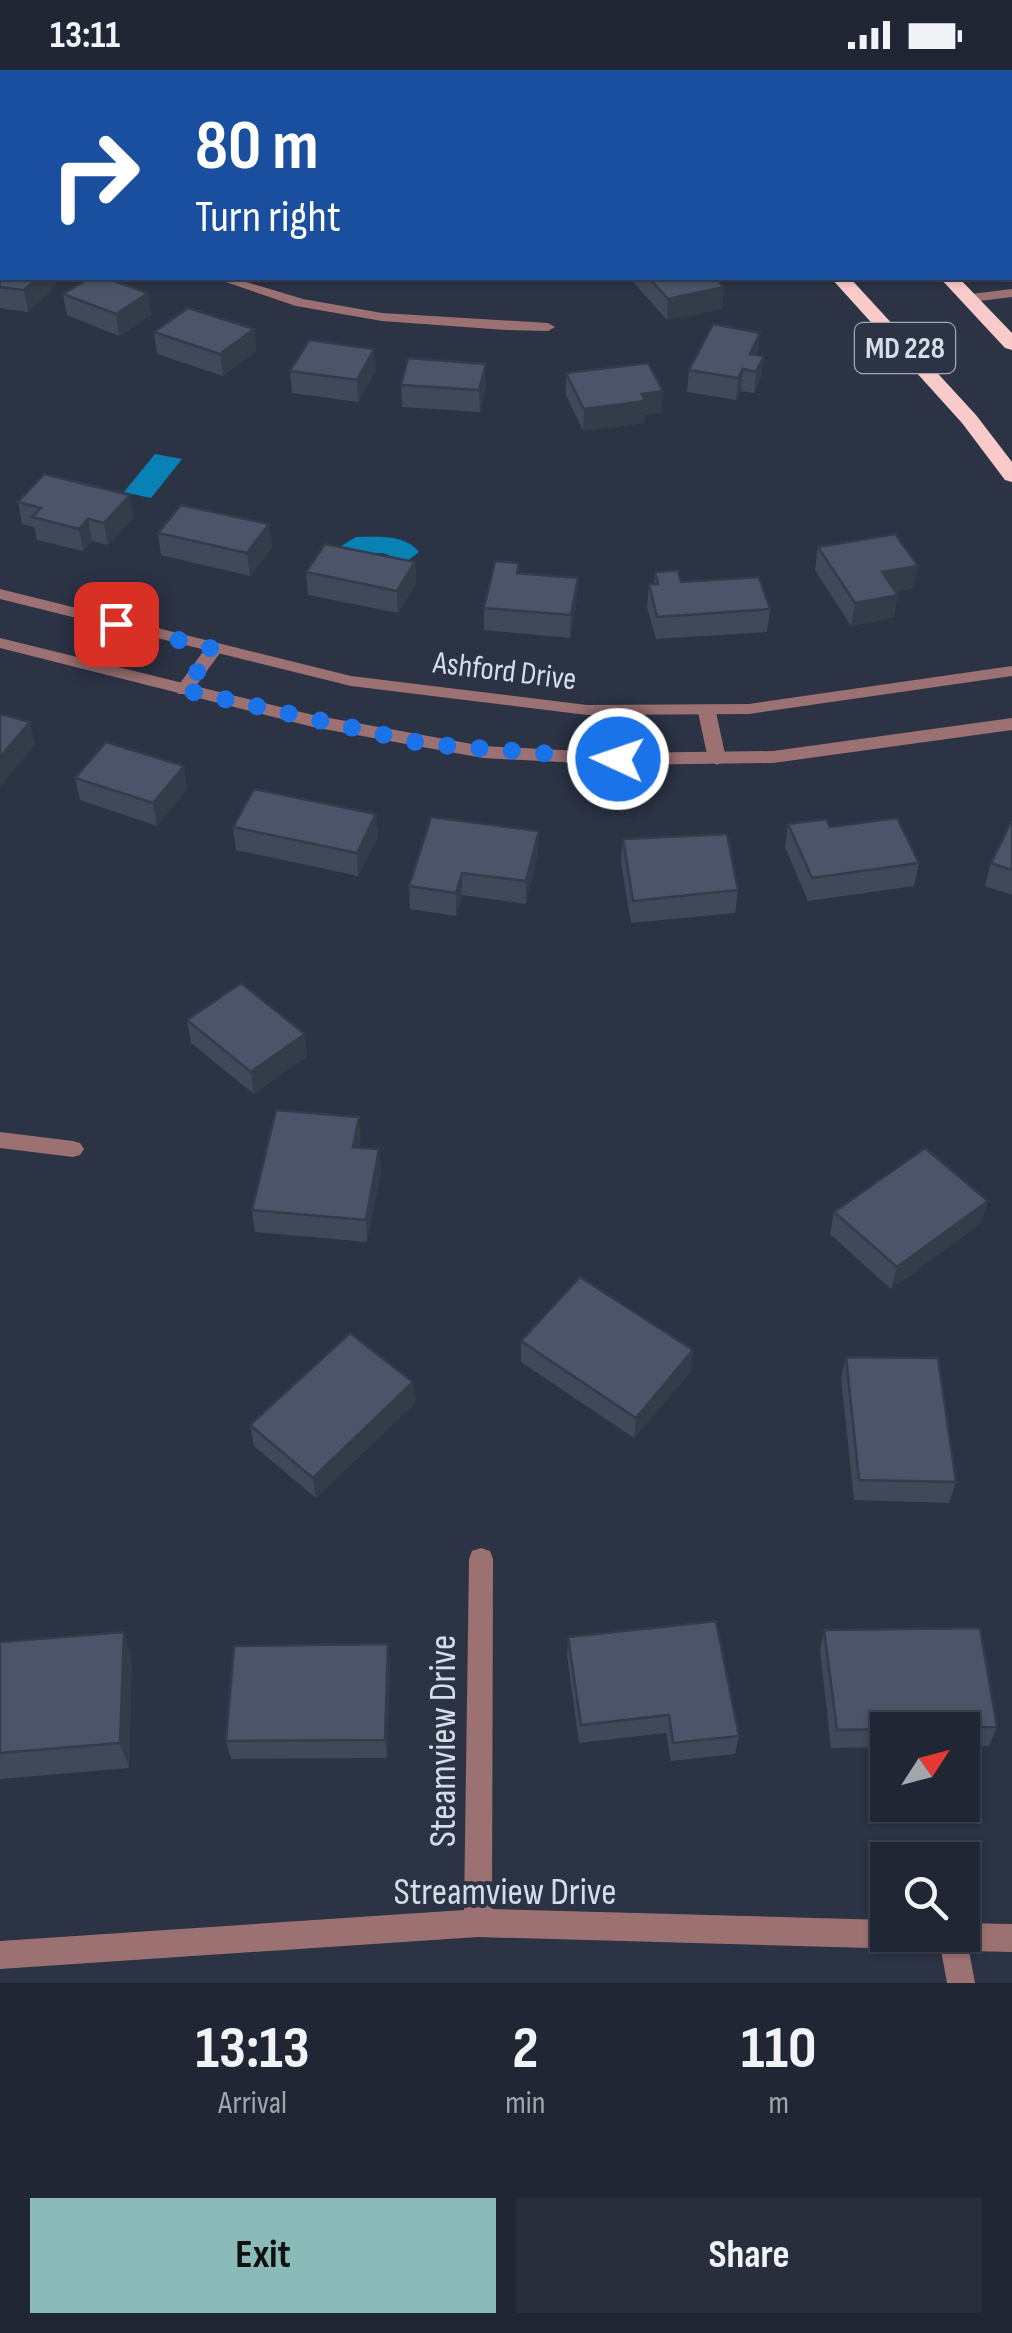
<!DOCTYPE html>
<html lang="en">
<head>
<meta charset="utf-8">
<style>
  body { margin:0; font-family:"Sofia Sans Condensed",sans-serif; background:#282e3c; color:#f1f3f6; height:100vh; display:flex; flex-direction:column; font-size:38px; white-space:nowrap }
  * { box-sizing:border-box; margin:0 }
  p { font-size:32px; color:#a2a5ac }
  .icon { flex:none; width:55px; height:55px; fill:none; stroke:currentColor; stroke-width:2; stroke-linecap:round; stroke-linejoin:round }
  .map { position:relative; height:1913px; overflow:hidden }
  .sheet { display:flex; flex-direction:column; background:#202634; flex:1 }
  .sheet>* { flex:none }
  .banner { position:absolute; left:0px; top:0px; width:1012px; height:210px; box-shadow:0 2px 8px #0004,0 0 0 2px #3d434f; background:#1a4fa0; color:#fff; overflow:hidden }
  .needle { width:65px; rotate:54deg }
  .tools { position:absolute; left:870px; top:1642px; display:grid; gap:20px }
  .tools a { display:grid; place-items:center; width:110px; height:110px; border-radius:0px; background:#202634; box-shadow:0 2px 8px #0004,0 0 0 2px #3d434f; font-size:50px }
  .pin { position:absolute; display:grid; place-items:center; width:85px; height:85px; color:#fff; margin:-42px; border-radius:20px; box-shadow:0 5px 15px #0006 }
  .me { position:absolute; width:110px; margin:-55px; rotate:273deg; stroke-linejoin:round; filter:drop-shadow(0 0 8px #0008) }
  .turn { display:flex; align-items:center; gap:35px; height:210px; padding:0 30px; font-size:45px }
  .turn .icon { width:130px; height:130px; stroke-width:2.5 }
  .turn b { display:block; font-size:70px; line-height:85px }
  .eta { display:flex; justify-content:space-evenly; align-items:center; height:170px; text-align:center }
  .eta b { font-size:60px; font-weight:700; line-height:70px }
  .primary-button { display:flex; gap:20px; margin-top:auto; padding:20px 30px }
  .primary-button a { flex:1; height:115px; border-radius:0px; background:#8bbbb9; color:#111; font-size:40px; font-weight:700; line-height:115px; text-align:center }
  .primary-button a+a { background:#282e3c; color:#f1f3f6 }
  .status { display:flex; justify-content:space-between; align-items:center; height:70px; padding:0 50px; background:#202634; direction:ltr }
  .status svg { height:28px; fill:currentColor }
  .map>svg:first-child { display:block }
</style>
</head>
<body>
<div class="status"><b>13:11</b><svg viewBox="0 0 49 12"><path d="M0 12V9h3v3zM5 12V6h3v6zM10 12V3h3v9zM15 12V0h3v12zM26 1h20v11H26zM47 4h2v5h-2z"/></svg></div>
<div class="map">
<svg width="1012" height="1913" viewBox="0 0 1012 1913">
  <rect width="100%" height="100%" fill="#2b3345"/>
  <g fill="#0882b5">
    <path d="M155,384L182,389L151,428L124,422Z"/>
    <path d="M356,467C378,467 405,464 419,482L406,492L383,483H346L341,476Z"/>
  </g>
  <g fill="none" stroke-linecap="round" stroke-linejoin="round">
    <g fill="#9c7172" fill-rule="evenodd">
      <path d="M214,574L220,575V583L190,624H178V616L208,575Z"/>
      <path d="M707,636L716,642L726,689L717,695L708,689L698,642Z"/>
    </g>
    <g fill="#9c7172" fill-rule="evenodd">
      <path d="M270,0H282L283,2H272Z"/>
      <rect x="1010" y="134" width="2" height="8"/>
      <path d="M0,151L2,152V160L0,159Z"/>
      <path d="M214,208H233L303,229L382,243L548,253L555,257L548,261L506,260L382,251L296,236Z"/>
      <path d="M1012,219V227L971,232L964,228L971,224Z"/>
      <path d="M0,519L351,606L587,635L749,634L1012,596V606L749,644L587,645L351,616L0,529Z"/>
      <path d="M0,568L313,645L483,676L618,683L773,681L1012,648V660L773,693L618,695L483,688L313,657L0,578Z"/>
      <path d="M0,1062L73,1071L80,1073L84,1079L80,1085L73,1087L0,1078Z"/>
      <path d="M481,1478L490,1481L493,1489L492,1839L888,1850V1865H962V1853L1012,1854V1882L969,1881L975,1913H947L941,1880L478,1867L0,1899V1871L464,1840L469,1489L472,1481Z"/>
    </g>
    <g fill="#f8caca" fill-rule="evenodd">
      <path d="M612,0H630L631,2H614Z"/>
      <path d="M706,0H724L725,2H708Z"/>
      <path d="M831,208H850L976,345L1012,392V412L1005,410L962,353Z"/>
      <path d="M940,208H959L1012,263V280L1005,278Z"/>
    </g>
  </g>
  <g fill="#404859">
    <path d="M0,183L56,215L28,242L0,238Z"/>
    <path d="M634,208H715L724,217L722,239L667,250L633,212Z"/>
    <path d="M148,223L151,245L119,266L67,245L63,224Z"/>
    <path d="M254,259L256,281L223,306L157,284L154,262Z"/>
    <path d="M758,285L764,286L761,308L754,323L741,321L736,330L687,322L689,300Z"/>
    <path d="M290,301H376L358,332L292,323Z"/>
    <path d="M566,303L662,343L645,345L644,353L583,361L566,325Z"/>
    <path d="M401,315L486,316L480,342L402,337Z"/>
    <path d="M18,432L134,447L108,475L92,471L83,481L37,470L34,457L22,454Z"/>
    <path d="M158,463L272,477L250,506L161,485Z"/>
    <path d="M818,477L914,518L896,521L898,525L894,547L851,556L815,500Z"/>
    <path d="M415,492L416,514L398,543L308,525L306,502Z"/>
    <path d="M519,493V503L577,531L570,568L484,560V538Z"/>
    <path d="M655,502L681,512L770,539L767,562L656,569L647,537L649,514H654Z"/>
    <path d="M184,696L187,719L157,756L80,730L75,708Z"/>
    <path d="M376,744L378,767L358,806L236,780L233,757Z"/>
    <path d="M1012,752V825L985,816L991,793Z"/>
    <path d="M788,754L830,757L919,793L914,816L808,831L785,777Z"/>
    <path d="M623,769L738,820L735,843L631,853L621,792Z"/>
    <path d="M538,784L526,834L462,825L456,846L410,839L409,816Z"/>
    <path d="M187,950L305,964L307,986L254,1024L191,973Z"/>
    <path d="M361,1069L359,1077L381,1101L367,1172L255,1162L252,1140Z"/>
    <path d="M988,1131L981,1153L891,1219L830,1164L834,1142Z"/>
    <path d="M521,1271L693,1280L691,1301L634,1368L521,1292Z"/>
    <path d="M846,1287L956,1412L949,1433L854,1430L841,1308Z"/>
    <path d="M413,1312L415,1333L316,1428L254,1376L250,1355Z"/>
    <path d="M824,1560L997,1657L989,1676H962V1660H888V1677L831,1678L820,1579Z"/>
    <path d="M568,1567L739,1666L735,1684L671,1691L666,1663L579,1673L567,1586Z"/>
    <path d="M0,1572L132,1589L129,1698L0,1709Z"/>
    <path d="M388,1574L390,1593L387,1688L231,1689L226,1671Z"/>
  </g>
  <g fill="#343b49">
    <path d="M2,83V105L0,106V84Z"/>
    <path d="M38,208H55L56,215L28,242L24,220Z"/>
    <path d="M724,217L722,239L667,250L668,229Z"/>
    <path d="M148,223L151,245L119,266L116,244Z"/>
    <path d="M254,259L256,281L223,306L220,284Z"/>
    <path d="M760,263L758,284L750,300V284Z"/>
    <path d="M374,279L376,301L358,332L357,310Z"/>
    <path d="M764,286L761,308L754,323L756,302Z"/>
    <path d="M486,294V316L480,342L479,320Z"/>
    <path d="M743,299L741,321L736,330L738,308Z"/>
    <path d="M663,321L662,343L645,345L644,353L583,361L584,339L642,324Z"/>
    <path d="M130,425L134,447L108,475L104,453Z"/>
    <path d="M88,449L92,471L83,481L79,459Z"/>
    <path d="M269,454L272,477L250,506L247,483Z"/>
    <path d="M415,492L416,514L398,543L397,521Z"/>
    <path d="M918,496L914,518L879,525L882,502Z"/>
    <path d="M578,508L577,531L570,568L571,545Z"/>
    <path d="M898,525L894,547L851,556L855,533Z"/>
    <path d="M30,652L35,675L0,717V687Z"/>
    <path d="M184,696L187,719L157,756L153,733Z"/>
    <path d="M376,744L378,767L358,806L357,783Z"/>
    <path d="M539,761L538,784L526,834V811Z"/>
    <path d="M462,803V825L456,846V823Z"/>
    <path d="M305,964L307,986L254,1024L251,1002Z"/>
    <path d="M359,1047L361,1069L355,1099L353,1077Z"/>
    <path d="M379,1079L381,1101L367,1172L366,1150Z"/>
    <path d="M988,1131L981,1153L891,1219L897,1197Z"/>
    <path d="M693,1280L691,1301L634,1368L636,1348Z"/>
    <path d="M413,1312L415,1333L316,1428L313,1408Z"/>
    <path d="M124,1562L132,1589L129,1698L120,1673Z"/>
    <path d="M388,1574L390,1593L387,1688L385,1670Z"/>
  </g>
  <g fill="#4b5468" stroke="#343b49" stroke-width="2.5">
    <rect x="113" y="0" width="35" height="2"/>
    <rect x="367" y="0" width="39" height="2"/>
    <path d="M0,183L2,184V208H38L24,220L0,217Z"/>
    <path d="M90,208H106L148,223L116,244L63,224Z"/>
    <path d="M649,208H715L724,217L668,229Z"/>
    <path d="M188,238L254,259L220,284L154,262Z"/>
    <path d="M713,254L760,263L750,284L764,286L756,302L743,299L738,308L689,300Z"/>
    <path d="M309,270L374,279L357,310L290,301Z"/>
    <path d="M408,288L486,294L479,320L401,315Z"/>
    <path d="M648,293L663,321L642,324L645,331L584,339L566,303Z"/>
    <path d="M44,404L130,425L104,453L88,449L79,459L32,447L41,438L18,432Z"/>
    <path d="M181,435L269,454L247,483L158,463Z"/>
    <path d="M895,464L918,496L882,502L898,525L855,533L818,477Z"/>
    <path d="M325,474L415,492L397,521L306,502Z"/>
    <path d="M495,491L519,493L517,503L578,508L571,545L484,538Z"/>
    <path d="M678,500L681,512L759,507L770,539L657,547L649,514H658L655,502Z"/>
    <path d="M0,644L30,652L0,687Z"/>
    <path d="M106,672L184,696L153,733L75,708Z"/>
    <path d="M254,719L376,744L357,783L233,757Z"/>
    <path d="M431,747L539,761L526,811L462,803L456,823L409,816Z"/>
    <path d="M897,748L919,793L812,808L788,754L826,749L830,757Z"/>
    <path d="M1011,752H1012V800L991,793Z"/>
    <path d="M727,764L738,820L633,831L623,769Z"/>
    <path d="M241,913L305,964L251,1002L187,950Z"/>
    <path d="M276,1040L359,1047L353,1077L379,1079L366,1150L252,1140Z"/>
    <path d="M925,1078L988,1131L897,1197L834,1142Z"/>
    <path d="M580,1207L693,1280L636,1348L521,1271Z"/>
    <path d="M350,1263L413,1312L313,1408L250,1355Z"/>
    <path d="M846,1287L938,1288L956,1412L859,1410Z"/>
    <path d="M716,1551L739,1666L673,1673L669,1645L581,1655L568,1567Z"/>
    <path d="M980,1558L997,1657L837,1660L824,1560Z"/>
    <path d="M124,1562L120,1673L0,1683V1572Z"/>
    <path d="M388,1574L385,1670L226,1671L234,1576Z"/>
  </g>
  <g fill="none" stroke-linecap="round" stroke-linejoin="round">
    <path stroke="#1a73e8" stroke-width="18" stroke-dasharray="0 32.4" d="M116,554L214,579L184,620L425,674L618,689"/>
  </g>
  <g text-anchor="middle" stroke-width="8" stroke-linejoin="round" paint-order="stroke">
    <rect fill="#2b3345" stroke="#a3a9b7" stroke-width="2.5" x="855" y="253" width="100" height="50" rx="8"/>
    <g font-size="30" font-weight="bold" fill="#d6dce8">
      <text x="905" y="288">MD 228</text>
    </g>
    <g font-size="32" fill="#d6dce8" stroke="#2b3345">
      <text transform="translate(505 600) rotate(7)" y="11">Ashford Drive</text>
    </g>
    <g font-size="38" fill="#d6dce8" stroke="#2b3345">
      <text transform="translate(442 1671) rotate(-90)" y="13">Steamview Drive</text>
      <text x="505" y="1834">Streamview Drive</text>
    </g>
  </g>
</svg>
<div class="tools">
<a><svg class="needle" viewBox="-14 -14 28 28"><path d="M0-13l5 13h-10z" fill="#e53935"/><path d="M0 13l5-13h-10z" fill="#a2a5ac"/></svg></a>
<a><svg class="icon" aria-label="search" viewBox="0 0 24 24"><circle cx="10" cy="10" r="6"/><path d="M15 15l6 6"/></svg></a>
</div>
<div class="pin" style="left:116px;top:554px;background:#d93025"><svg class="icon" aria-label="arrive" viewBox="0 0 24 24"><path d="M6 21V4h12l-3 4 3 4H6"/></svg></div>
<svg class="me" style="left:618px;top:689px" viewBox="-20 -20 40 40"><circle r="17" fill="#1a73e8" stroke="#fff" stroke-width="3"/><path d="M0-11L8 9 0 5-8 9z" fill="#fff"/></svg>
<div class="banner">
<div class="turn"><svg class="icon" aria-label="right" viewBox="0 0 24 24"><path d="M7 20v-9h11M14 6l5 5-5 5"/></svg><div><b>80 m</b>Turn right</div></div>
</div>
</div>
<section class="sheet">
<div class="eta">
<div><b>13:13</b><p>Arrival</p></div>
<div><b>2</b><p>min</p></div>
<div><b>110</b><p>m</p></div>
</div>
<div class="primary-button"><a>Exit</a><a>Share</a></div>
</section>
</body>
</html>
